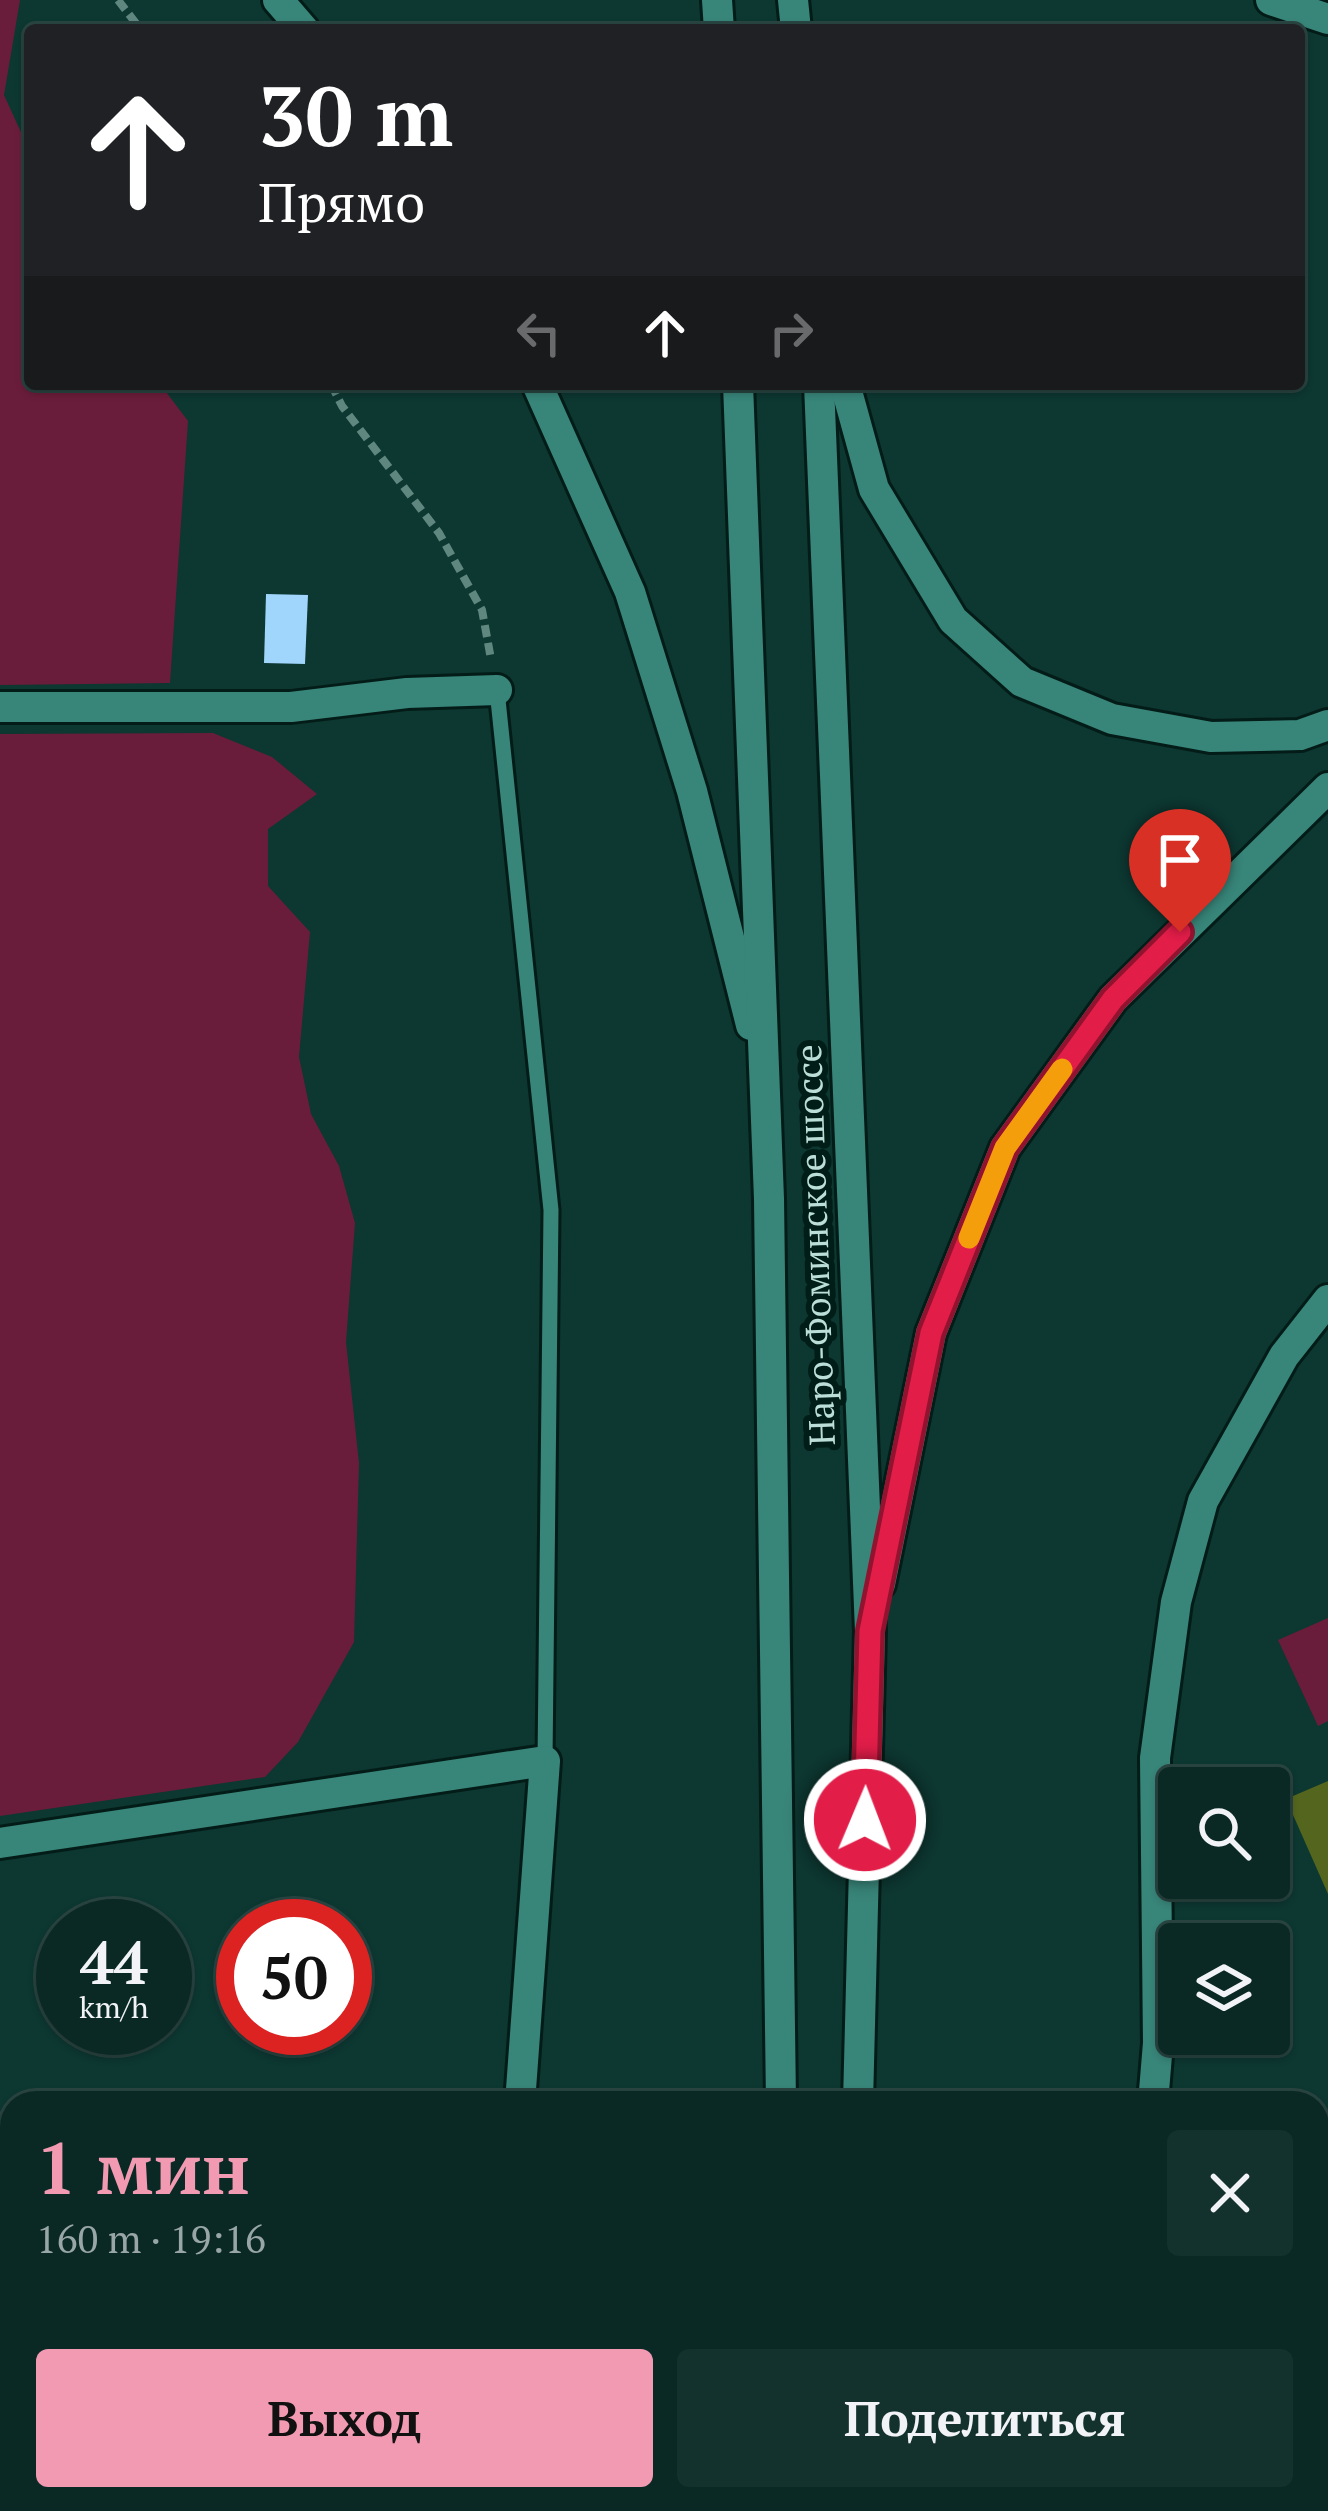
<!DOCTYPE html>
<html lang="ru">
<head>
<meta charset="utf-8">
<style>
  body { margin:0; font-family:"PT Serif",serif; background:#13312d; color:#f1f3f6; height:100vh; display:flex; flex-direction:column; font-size:45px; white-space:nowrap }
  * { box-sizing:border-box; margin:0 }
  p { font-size:39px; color:#99a6a7 }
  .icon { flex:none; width:66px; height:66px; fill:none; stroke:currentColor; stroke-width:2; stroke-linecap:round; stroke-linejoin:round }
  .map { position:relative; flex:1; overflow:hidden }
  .side { position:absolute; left:0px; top:2091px; width:1329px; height:420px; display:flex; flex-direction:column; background:#0a2925; border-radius:36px 36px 0 0; box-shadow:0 3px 9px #0004,0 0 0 3px #2a4542 }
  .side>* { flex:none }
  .top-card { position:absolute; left:24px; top:24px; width:1281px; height:366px; border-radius:12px; box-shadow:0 3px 9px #0004,0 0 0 3px #2a4542; background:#202124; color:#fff; overflow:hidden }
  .buttons { position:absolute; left:1158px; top:1767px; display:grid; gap:24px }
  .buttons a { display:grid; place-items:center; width:132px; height:132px; border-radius:12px; background:#0a2925; box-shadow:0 3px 9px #0004,0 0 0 3px #2a4542; font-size:60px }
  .speed { position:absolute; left:36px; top:1899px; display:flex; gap:24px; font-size:60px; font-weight:700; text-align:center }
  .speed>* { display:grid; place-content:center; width:156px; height:156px; border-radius:50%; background:#0a2925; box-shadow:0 3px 9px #0004,0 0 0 3px #2a4542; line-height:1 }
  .speed small { font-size:30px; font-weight:400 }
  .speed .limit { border:18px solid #d22; background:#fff; color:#111 }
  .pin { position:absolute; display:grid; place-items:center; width:102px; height:102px; color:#fff; margin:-123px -51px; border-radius:50% 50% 50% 0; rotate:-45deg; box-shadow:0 0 12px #0007 }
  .pin .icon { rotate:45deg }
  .me { position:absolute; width:132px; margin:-66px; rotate:1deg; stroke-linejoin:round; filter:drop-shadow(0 0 9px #0008) }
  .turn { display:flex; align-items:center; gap:42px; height:252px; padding:0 36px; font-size:54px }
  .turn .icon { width:156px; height:156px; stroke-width:2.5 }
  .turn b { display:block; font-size:84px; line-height:102px }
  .lanes { display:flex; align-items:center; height:114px; padding:0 36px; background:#0003; justify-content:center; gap:60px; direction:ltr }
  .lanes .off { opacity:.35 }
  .round { display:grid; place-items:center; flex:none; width:126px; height:126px; border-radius:12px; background:#13312d }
  .overview { display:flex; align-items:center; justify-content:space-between; height:204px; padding:0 36px }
  h1 { font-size:72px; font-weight:700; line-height:90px; color:#f19ab2 }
  .primary-button { display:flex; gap:24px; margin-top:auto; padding:24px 36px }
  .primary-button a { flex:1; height:138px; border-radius:12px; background:#f19ab2; color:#111; font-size:48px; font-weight:700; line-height:138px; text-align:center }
  .primary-button a+a { background:#13312d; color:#f1f3f6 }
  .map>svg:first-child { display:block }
</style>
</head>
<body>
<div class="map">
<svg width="1328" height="2511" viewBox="0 0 1328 2511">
  <rect width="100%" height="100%" fill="#0d3731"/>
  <g fill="#6a1d3a">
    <path d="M0,0H20L4,95L30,152V384H160L188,421L170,683L0,685Z"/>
    <path d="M213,733L272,757L317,794L268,829V886L310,932L299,1057L311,1114L339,1166L355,1223L346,1342L359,1463L354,1642L298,1742L265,1777L0,1816V734Z"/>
    <path d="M1328,1618V1721L1318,1726L1278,1640Z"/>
    <path d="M0,2338L12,2378V2499H48L52,2511H0Z"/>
  </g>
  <path fill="#54651e" d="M1328,1781V1894L1286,1799Z"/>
  <path fill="#a0d5fc" d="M266,594L308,595L305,664L264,663Z"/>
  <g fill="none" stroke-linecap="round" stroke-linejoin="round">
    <g stroke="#041c18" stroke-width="21">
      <path id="lane" d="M497,690L551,1210L545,1761"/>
    </g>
    <g stroke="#041c18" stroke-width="36">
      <g id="street">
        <path d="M0,707H291L407,693L497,690"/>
        <path d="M0,1843L545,1761L520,2103"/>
        <path d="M1153,2103L1158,2043L1155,1758L1176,1602L1203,1501L1284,1356L1328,1300"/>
      </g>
    </g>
    <g stroke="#041c18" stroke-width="36">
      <g id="secondary">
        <path d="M278,0L304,30"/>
        <path d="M717,0L719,30"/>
        <path d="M793,0L796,30"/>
        <path d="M1271,0L1328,19"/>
        <path d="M537,384L630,592L692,791L751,1025"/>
        <path d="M738,384L769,1199L781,2103"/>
        <path d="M819,384L870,1631L858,2103"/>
        <path d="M845,384L874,489L953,620L1022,682L1112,719L1211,737L1300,735L1328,725"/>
        <path d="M880,1584L931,1333L1005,1148L1113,999L1328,788"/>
        <path d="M783,2511V2499"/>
      </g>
    </g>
    <g stroke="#5f8780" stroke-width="8" stroke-dasharray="12 6" stroke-linecap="butt">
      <path d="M118,0L141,30"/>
      <path d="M331,384L342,406L439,533L482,610L491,659"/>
    </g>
    <use href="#lane" stroke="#388579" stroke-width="15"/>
    <use href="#street" stroke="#388579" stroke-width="30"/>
    <use href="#secondary" stroke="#388579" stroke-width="30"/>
    <g stroke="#a7ccc5" stroke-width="14">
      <g id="rail">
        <path d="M1317,2250L1328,2244"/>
        <path d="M851,2511L872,2499"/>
      </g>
    </g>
    <use href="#rail" stroke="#001d18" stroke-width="9" stroke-dasharray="27" stroke-linecap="butt"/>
    <g stroke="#041c18" stroke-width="36" stroke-linecap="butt">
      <path id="secondary-bridge" d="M855,2499V2511"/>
    </g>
    <use href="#secondary-bridge" stroke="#388579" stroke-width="30"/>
  </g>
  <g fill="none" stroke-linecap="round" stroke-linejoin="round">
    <g stroke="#92132f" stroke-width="30">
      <path id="route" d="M865,1820L870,1631L931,1333L1005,1148L1113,999L1180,932"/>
    </g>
    <use href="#route" stroke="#e11d48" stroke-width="21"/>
    <path stroke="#f59e0b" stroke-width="21" d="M969,1238L1005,1148L1062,1069"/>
  </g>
  <g text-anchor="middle" stroke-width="12" stroke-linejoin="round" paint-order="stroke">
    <g font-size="36" fill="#bbdfd8" stroke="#001d18">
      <text transform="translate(815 1245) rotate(-92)" y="13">Наро-Фоминское шоссе</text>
    </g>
  </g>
</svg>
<div class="buttons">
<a><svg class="icon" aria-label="search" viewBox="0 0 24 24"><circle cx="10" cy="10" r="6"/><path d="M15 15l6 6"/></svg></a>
<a><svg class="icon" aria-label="layers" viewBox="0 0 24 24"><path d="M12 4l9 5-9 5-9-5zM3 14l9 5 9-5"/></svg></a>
</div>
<div class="speed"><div>44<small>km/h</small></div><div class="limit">50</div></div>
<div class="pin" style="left:1180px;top:932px;background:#d93025"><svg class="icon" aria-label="arrive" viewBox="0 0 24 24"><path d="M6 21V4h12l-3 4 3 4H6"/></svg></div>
<svg class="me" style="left:865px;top:1820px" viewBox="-20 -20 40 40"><circle r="17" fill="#e11d48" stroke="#fff" stroke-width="3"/><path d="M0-11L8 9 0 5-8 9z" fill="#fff"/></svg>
<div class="top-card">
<div class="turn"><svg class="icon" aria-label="ahead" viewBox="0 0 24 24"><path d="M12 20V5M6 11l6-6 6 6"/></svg><div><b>30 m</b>Прямо</div></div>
<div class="lanes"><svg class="icon off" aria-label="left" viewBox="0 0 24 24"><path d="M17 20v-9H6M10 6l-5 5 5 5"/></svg><svg class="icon" aria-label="ahead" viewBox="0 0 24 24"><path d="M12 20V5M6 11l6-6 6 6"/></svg><svg class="icon off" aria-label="right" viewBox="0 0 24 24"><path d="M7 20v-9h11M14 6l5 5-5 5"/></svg></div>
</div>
<section class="side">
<div class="overview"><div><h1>1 мин</h1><p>160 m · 19:16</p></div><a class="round"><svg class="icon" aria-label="close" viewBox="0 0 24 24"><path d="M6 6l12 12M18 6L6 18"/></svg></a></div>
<div class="primary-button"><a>Выход</a><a>Поделиться</a></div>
</section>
</div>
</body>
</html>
